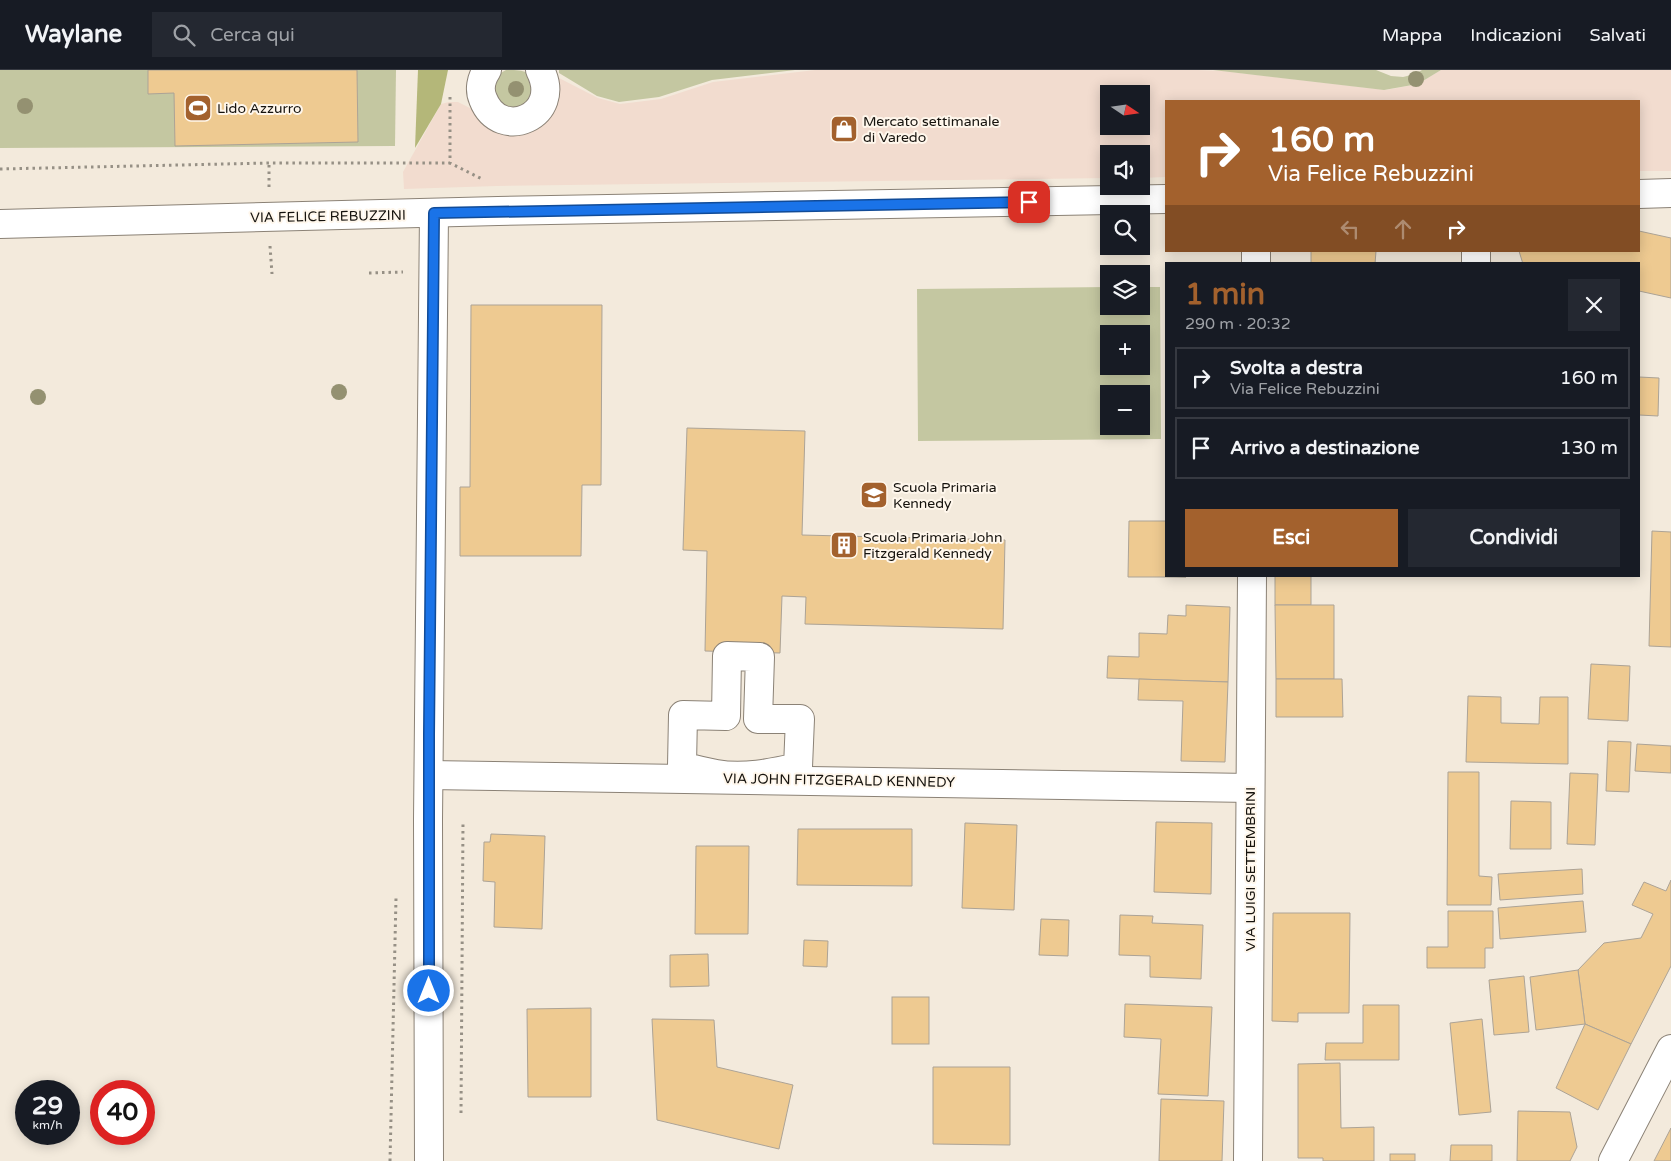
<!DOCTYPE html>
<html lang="it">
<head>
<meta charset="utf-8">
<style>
  body { margin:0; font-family:"Varela Round",sans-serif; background:#242831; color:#f1f3f6; height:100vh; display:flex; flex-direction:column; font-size:19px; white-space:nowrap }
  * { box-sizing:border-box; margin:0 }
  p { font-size:16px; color:#9ea1a6 }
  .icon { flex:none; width:28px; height:28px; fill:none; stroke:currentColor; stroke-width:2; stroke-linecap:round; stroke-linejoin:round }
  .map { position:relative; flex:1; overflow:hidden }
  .panel { position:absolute; left:1165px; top:192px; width:475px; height:315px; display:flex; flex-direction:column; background:#171b24; border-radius:0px; box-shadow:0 2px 12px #0003 }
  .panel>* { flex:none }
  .top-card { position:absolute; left:1165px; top:30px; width:475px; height:152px; border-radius:0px; box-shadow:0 2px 12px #0003; background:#a3612d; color:#fff; overflow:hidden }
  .needle { width:32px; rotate:103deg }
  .buttons { position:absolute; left:1100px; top:15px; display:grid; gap:10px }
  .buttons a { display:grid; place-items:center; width:50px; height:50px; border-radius:0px; background:#171b24; box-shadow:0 2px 12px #0003; font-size:25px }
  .speed { position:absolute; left:15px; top:1010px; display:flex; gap:10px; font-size:25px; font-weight:700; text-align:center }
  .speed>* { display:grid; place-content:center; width:65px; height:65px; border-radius:50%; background:#171b24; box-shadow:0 2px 12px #0003; line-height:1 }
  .speed small { font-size:12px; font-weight:400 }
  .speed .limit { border:8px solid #d22; background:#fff; color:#111 }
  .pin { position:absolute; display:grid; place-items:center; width:42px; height:42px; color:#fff; margin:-21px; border-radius:10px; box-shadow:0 2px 8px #0006 }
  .me { position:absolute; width:55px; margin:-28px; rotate:0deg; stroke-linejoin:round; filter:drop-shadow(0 0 4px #0008) }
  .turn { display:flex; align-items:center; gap:18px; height:105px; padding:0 20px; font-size:22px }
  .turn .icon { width:65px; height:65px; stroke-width:2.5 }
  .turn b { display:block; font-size:35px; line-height:42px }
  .lanes { display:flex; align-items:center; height:48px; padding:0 20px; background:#0003; justify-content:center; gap:25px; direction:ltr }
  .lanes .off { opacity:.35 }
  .round { display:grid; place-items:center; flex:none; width:52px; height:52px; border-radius:0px; background:#242831 }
  .head { display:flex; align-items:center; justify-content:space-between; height:85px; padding:0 20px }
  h1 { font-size:30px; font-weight:700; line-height:38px; color:#a3612d }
  .button { display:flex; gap:10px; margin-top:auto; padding:10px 20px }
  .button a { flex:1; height:58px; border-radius:0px; background:#a3612d; color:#fff; font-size:20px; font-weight:700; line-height:58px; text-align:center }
  .button a+a { background:#242831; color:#f1f3f6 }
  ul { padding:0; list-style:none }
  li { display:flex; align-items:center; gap:15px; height:62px; margin:0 10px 8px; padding:0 10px; border:2px solid #363941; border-radius:0px }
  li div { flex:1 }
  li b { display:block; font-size:19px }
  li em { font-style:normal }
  header { display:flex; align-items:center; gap:30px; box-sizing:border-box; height:70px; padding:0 25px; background:#171b24; border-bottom:1px solid #363941 }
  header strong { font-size:24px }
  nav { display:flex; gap:28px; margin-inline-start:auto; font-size:18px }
  .search { width:350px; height:45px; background:#242831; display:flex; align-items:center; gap:12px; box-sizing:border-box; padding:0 18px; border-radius:0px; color:#9ea1a6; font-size:19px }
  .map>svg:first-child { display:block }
</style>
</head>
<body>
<header>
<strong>Waylane</strong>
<div class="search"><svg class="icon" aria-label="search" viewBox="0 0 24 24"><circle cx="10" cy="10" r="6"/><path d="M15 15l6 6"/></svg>Cerca qui</div>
<nav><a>Mappa</a><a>Indicazioni</a><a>Salvati</a></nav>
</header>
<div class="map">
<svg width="1671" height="1091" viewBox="0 0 1671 1091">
  <rect width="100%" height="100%" fill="#f3eadc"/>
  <path fill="#f2dccf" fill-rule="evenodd" d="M815,0H1197L1223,1L1386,20L1418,14L1441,0H1671V101H1639V31H1166V107L1141,108V84H1109V108L497,116L404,119L403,102L408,93L441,34L449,32H458L476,41L555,26L559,8L598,28L620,34L661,29L713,12ZM1109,24H1141V56H1109Z"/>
  <g fill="#c4c7a1" fill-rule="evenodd">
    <path d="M0,0H396L395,76L0,78Z"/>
    <path d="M506,0C525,0 530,0 536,18L524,39L500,36C491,22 489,8 506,0Z"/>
    <path d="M559,0H795L712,10L659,27L619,32L597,26L559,3Z"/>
    <path d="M1213,0H1376L1391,6L1403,7L1415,4L1422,0H1441L1418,14L1384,20Z"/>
    <path d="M1109,217V236H1141V217H1160L1161,369L918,371L917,219ZM1109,264H1141V296H1109ZM1109,324H1141V356H1109Z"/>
  </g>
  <path fill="#b4b779" d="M418,0H448L441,34L415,78Z"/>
  <g fill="#eeca91" stroke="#aca396">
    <path d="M148,0H357L358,72L175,76L174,23L148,24Z"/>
    <path d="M1639,161L1671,168V228L1639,221V194H1523L1519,181H1639Z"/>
    <path d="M1311,181H1376L1375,194H1311Z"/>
    <path d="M471,235H602L601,415H582L581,486H460V417H470Z"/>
    <path d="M1639,307L1659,308L1658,346L1639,345Z"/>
    <path d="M687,358L805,361L802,465L1005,470L1003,559L805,554L806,527L782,526L780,583L705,581L707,481L683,480Z"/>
    <path d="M1129,451H1166V506L1186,507H1128Z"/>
    <path d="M1652,461L1671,462V577L1649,576Z"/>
    <rect x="1275" y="506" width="36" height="29"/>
    <path d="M1186,535L1230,537L1228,612L1107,608L1108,586L1139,587V563L1167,564L1168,545L1186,546Z"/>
    <path d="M1275,535H1334V609H1276Z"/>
    <path d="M1591,594L1630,596L1628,651L1588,649Z"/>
    <path d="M1139,609L1228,612L1225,692L1181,691L1183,631L1138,630Z"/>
    <path d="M1276,609H1342L1343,647H1276Z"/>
    <path d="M1468,626L1501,627V653L1539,654L1540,627H1568V694L1466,692Z"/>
    <path d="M1608,671L1631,672L1629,722L1606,721Z"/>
    <path d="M1637,674L1671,676V703L1635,701Z"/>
    <path d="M1448,702H1479V806L1492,807L1491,835H1447Z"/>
    <path d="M1570,703L1598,704L1595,775L1567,774Z"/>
    <path d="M1511,731L1551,732V779H1510Z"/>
    <path d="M1156,752L1212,753L1211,824L1154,822Z"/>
    <path d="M965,753L1017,755L1014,840L962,838Z"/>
    <path d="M798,759H912V816L797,815Z"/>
    <path d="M491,764L545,766L542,859L494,857L495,812L483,811L484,772H490Z"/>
    <path d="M696,776H749L748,864H695Z"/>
    <path d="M1582,799L1583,824L1500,830L1498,804Z"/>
    <path d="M1671,810V896L1631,974L1585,954L1578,900L1604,873L1641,868L1653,844L1632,835L1644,812L1666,821Z"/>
    <path d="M1583,831L1586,862L1500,869L1498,838Z"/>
    <path d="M1448,841H1493V878H1485V898H1427V877H1448Z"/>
    <path d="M1273,843H1350L1349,943H1298V952L1272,951Z"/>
    <path d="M1120,845L1153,846L1152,853L1203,855L1201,909L1150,907V886L1119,885Z"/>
    <path d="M1041,849L1069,850L1068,886L1039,885Z"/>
    <path d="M804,870L828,871L827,897L803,896Z"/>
    <path d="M708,884L709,916L670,917V885Z"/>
    <path d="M1578,900L1585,954L1536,960L1530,907Z"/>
    <path d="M1524,906L1529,962L1494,965L1489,910Z"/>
    <rect x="892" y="927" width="37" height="47"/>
    <path d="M1125,934L1212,937L1208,1026L1158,1024L1161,969L1124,967Z"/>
    <path d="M1363,935H1399V990H1325L1326,973H1363Z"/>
    <path d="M591,938V1027H528L527,939Z"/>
    <path d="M652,949L714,950L717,997L793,1015L779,1079L657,1050Z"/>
    <path d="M1482,949L1491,1042L1459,1045L1450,953Z"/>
    <path d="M1585,954L1631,974L1598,1040L1556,1018Z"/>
    <path d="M1340,993L1341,1058L1374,1057V1091H1323V1088H1298V994Z"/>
    <path d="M933,997H1010V1075L933,1074Z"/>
    <path d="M1161,1029L1224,1031L1222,1091H1159Z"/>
    <path d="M1518,1041L1570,1042L1577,1077L1570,1091H1517Z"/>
    <path d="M1671,1058V1091H1654Z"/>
    <path d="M1451,1075H1492V1091H1450Z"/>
    <rect x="1390" y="1084" width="25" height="7"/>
  </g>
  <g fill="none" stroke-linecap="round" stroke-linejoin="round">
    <g stroke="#8b8276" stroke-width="30">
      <g id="minor">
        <path d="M487,0C481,9 479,20 483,29C500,73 564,46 540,0"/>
        <path d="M1639,124L1671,123"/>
        <path d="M0,154L498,141L1166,129"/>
        <path d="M1256,194V181"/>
        <path d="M1476,194V181"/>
        <path d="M727,586L760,587L758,649H800L798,697C772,703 743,709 716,704C705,702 693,699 682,696L683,645L726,646Z"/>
        <path d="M429,705L1250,718"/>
        <path d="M429,1091L428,750L434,143"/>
        <path d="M1248,1091L1252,506"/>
        <path d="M1613,1091L1671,979"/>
      </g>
    </g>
    <g stroke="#969085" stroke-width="3" stroke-dasharray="2.5 4" stroke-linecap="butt">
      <path d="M450,27V93L484,110"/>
      <path d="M0,99L269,93H450"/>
      <path d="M269,117V93"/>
      <path d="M270,176L272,204"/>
      <path d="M369,203L403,202"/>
      <path d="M461,1043L463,752"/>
      <path d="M390,1091L396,828"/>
    </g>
    <use href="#minor" stroke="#fff" stroke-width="28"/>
  </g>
  <g fill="#949171">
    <circle cx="1416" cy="9" r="8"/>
    <circle cx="516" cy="19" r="8"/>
    <circle cx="25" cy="36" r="8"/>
    <circle cx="339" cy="322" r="8"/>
    <circle cx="38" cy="327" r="8"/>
  </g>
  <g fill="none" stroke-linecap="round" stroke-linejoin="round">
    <g stroke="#114b97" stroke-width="12">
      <path id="route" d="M429,921V664L434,143L1029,132"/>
    </g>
    <use href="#route" stroke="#1a73e8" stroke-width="9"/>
  </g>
  <defs>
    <g id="stadium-square" transform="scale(1.4375)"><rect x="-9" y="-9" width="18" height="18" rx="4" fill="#a3612d" stroke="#fff7ec"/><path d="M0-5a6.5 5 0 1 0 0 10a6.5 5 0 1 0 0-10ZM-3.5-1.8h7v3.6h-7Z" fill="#fff"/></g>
    <g id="shop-square" transform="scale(1.4375)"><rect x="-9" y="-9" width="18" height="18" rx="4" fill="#a3612d" stroke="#fff7ec"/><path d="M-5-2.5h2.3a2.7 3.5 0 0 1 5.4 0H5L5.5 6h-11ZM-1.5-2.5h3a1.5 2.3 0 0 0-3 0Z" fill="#fff"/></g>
    <g id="school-square" transform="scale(1.4375)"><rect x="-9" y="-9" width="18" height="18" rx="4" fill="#a3612d" stroke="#fff7ec"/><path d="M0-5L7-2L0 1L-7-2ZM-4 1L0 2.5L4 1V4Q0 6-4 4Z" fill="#fff"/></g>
    <g id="building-square" transform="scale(1.4375)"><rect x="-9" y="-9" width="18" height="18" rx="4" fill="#a3612d" stroke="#fff7ec"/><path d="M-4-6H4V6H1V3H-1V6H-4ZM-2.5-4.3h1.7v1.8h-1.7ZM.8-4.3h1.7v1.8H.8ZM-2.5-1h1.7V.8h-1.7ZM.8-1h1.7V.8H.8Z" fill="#fff"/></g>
  </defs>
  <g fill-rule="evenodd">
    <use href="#stadium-square" x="198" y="38"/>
    <use href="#shop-square" x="844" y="59"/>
    <use href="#school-square" x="874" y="425"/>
    <use href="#building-square" x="844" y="475"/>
  </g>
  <g text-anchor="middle" stroke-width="4" stroke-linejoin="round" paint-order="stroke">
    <g font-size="14" fill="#15120d" stroke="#fff7ec" text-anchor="start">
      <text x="217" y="43">Lido Azzurro</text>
      <text x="863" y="56">Mercato settimanale<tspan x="863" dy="16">di Varedo</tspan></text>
      <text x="893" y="422">Scuola Primaria<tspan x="893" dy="16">Kennedy</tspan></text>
      <text x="863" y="472">Scuola Primaria John<tspan x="863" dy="16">Fitzgerald Kennedy</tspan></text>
    </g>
    <g font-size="14" fill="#15120d" stroke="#fff7ec">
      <text transform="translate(328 146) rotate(-1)" y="5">VIA FELICE REBUZZINI</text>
      <text transform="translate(839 710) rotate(1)" y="5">VIA JOHN FITZGERALD KENNEDY</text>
      <text transform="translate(1250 799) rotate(-90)" y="5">VIA LUIGI SETTEMBRINI</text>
    </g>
  </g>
</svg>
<div class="buttons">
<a><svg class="needle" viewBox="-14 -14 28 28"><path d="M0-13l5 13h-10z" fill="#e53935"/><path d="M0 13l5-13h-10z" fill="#9ea1a6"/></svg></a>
<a><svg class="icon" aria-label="sound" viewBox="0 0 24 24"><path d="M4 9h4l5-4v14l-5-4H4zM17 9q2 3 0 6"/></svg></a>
<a><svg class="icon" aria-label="search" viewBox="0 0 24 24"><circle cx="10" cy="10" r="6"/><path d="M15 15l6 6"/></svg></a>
<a><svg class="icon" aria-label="layers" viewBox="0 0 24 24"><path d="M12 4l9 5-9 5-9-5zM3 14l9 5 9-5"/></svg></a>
<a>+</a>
<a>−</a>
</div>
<div class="speed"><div>29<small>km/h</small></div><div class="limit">40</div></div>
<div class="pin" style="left:1029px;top:132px;background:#d93025"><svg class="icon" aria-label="arrive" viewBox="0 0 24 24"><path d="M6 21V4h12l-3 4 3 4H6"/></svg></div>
<svg class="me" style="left:429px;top:921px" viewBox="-20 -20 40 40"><circle r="17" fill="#1a73e8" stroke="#fff" stroke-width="3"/><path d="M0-11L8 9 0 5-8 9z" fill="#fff"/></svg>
<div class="top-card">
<div class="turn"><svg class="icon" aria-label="right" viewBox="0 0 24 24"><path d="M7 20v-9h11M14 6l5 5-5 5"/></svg><div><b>160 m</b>Via Felice Rebuzzini</div></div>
<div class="lanes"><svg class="icon off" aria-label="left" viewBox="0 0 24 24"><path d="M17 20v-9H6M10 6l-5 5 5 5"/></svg><svg class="icon off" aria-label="ahead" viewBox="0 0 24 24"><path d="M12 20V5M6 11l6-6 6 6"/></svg><svg class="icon" aria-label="right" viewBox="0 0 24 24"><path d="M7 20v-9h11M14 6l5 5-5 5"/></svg></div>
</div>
<section class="panel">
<div class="head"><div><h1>1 min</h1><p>290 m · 20:32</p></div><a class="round"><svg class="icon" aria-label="close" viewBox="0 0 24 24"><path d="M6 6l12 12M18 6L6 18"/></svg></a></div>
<ul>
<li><svg class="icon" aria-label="right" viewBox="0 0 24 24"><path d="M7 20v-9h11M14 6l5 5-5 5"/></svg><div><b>Svolta a destra</b><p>Via Felice Rebuzzini</p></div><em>160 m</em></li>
<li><svg class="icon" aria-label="arrive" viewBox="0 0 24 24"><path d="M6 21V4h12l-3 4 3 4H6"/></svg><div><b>Arrivo a destinazione</b></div><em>130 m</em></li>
</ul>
<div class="button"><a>Esci</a><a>Condividi</a></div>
</section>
</div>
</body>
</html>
